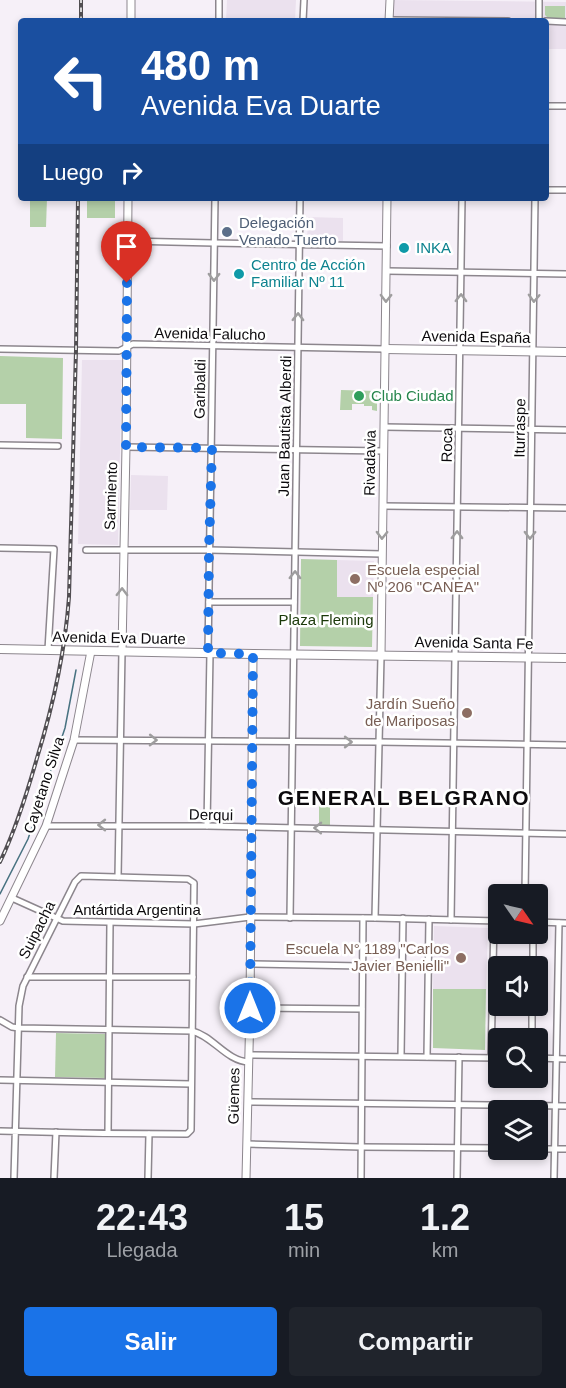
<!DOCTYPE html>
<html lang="es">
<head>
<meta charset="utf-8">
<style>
  body { margin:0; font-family:Helvetica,sans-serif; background:#20242c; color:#f1f3f6; height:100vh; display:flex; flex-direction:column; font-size:22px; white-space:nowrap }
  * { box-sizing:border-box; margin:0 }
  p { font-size:20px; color:#9ea1a6 }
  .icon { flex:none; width:33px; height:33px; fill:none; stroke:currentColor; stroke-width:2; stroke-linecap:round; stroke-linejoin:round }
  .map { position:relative; height:1178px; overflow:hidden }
  .sheet { display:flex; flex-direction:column; background:#171b24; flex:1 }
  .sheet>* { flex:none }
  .top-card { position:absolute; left:18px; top:18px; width:531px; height:183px; border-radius:6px; box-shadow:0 3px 9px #0003; background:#1a4fa0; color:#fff; overflow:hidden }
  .needle { width:39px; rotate:124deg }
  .buttons { position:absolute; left:488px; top:884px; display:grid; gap:12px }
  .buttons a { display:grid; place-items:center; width:60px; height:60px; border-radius:6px; background:#171b24; box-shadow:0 3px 9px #0003; font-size:30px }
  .pin { position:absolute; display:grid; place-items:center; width:51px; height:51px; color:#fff; margin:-62px -26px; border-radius:50% 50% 50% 0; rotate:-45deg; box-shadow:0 0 6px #0007 }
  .pin .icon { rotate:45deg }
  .me { position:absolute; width:66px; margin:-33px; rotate:0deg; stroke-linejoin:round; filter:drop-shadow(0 0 4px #0008) }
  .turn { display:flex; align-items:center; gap:21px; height:126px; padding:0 24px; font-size:27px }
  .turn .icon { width:78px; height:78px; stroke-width:2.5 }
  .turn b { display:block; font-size:42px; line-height:51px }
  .then { display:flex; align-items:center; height:57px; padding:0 24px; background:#0003; gap:12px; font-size:22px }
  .eta { display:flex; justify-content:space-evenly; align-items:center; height:102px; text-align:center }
  .eta b { font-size:36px; font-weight:800; line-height:42px }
  .cta { display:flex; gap:12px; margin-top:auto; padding:12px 24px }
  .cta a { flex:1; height:69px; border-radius:6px; background:#1a73e8; color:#fff; font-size:24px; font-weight:800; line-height:69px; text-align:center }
  .cta a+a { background:#20242c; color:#f1f3f6 }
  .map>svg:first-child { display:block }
</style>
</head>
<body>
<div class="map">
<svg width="566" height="1178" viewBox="0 0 566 1178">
  <rect width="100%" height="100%" fill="#f6f0f8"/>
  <g fill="#ebe1ee">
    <path d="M227,0H296L295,21H226Z"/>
    <path d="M389,0L566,2V49H546V21H389Z"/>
    <path d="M308,217L343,218V241L307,240Z"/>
    <path d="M82,360H122L118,545L78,544Z"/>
    <path d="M131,475L168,476L167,510H130Z"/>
    <path d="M337,560L374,561L373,597H337Z"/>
    <path d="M434,926L488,928L486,989H433Z"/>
  </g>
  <g fill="#b4d0a9">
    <path d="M545,6H565V19L548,18L545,15Z"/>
    <path d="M30,198H47L46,227H30Z"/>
    <rect x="87" y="198" width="28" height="20"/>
    <path d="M0,356L63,358L62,439L26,438V404H0Z"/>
    <path d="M341,390L377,391V411L372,410V406H364V404H352V410H340Z"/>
    <path d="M301,559L337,560V597H373L372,647L300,646Z"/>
    <rect x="319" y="802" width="11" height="24"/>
    <path d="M433,989H486L485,1050L433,1048Z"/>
    <path d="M56,1033L105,1034V1078L55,1077Z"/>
  </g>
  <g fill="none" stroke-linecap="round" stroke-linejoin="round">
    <path stroke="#487281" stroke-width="1.5" d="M0,894L28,839L65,728L76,670"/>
    <g stroke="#8c868d" stroke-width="8">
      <g id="minor">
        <path d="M389,20L508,21"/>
        <path d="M219,21V0"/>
        <path d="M303,21L304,0"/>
        <path d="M539,21V0"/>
        <path d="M546,21L566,22"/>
        <path d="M546,106H566"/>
        <path d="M546,190H566"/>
        <path d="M128,241L214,243L387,246"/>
        <path d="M387,271L566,274"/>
        <path d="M0,349L119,351L133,344L385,349"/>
        <path d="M384,427L566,430"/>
        <path d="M0,445L58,446"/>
        <path d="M126,447L384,451"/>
        <path d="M383,506L566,508"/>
        <path d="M0,548L54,549L48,650"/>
        <path d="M86,550H209L382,554"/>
        <path d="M209,602H294"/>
        <path d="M208,653L215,198"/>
        <path d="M74,740L378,742L566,745"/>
        <path d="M46,826H207L566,834"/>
        <path d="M207,826L210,653"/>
        <path d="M118,877L122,651"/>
        <path d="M525,894L535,198"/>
        <path d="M12,898L63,921L194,924L250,917L375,918L498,921"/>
        <path d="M290,918L300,198"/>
        <path d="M375,918L381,656"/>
        <path d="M451,920L462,198"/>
        <path d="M537,922L566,923"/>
        <path d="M250,964L362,966"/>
        <path d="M533,966V933"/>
        <path d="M27,977H193"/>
        <path d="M250,1008L362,1009"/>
        <path d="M0,1020L12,1027L19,1028L192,1031C213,1036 226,1061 249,1062"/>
        <path d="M532,1038V1005"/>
        <path d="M249,1055L498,1058"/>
        <path d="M401,1056L403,918"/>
        <path d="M427,1057L429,919"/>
        <path d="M491,1058L494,921"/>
        <path d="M537,1058L566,1059"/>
        <path d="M0,1080L191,1084"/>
        <path d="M248,1102L566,1106"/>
        <path d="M0,1131C62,1133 125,1134 187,1134L191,1130L194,883L188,879L81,876L75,882L23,986L19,1006L14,1178"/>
        <path d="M108,1133L110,923"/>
        <path d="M247,1144L361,1147L498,1148"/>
        <path d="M537,1149H566"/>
        <path d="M54,1178L56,1132"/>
        <path d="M148,1178L149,1134"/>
        <path d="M361,1178L363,918"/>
        <path d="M457,1178L459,1057"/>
        <path d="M554,1178L559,923"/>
      </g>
    </g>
    <g stroke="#8c868d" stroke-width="9">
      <g id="tertiary">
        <path d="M131,21V0"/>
        <path d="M389,21L390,0"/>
        <path d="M122,651L126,447L128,198"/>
        <path d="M381,656L387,198"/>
        <path d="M0,921L46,826L74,740L91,651"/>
        <path d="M246,1178L250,1008L253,654"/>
      </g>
    </g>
    <g stroke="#8c868d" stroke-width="10">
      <g id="secondary">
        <path d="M385,349L566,352"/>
        <path d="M0,649L253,654L566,658"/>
      </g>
    </g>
    <use href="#minor" stroke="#fff" stroke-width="5"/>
    <use href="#tertiary" stroke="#fff" stroke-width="7"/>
    <use href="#secondary" stroke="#fff" stroke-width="8"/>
    <g stroke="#514e52" stroke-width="4">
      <g id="rail">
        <path d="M81,21V0"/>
        <path d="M0,862C16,829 27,793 37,758C53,706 65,652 69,597L76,350L78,198"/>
      </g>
    </g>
    <use href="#rail" stroke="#fff" stroke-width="1.5" stroke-dasharray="4.5" stroke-linecap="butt"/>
  </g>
  <defs><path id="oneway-chevron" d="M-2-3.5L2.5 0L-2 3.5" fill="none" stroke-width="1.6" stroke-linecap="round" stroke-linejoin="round" transform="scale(1.5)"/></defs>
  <g stroke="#9e9d9e">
    <use href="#oneway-chevron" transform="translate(214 277) rotate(91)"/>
    <use href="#oneway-chevron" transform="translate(386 298) rotate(91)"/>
    <use href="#oneway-chevron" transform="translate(461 298) rotate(-89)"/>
    <use href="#oneway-chevron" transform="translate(534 298) rotate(92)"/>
    <use href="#oneway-chevron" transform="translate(298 317) rotate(-89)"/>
    <use href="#oneway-chevron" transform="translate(382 535) rotate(91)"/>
    <use href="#oneway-chevron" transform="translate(457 535) rotate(-89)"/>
    <use href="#oneway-chevron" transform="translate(530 535) rotate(91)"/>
    <use href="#oneway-chevron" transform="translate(295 575) rotate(-89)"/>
    <use href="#oneway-chevron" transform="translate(122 592) rotate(-89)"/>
    <use href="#oneway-chevron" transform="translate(153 740) rotate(1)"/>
    <use href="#oneway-chevron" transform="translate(348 742)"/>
    <use href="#oneway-chevron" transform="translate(102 825) rotate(180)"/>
    <use href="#oneway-chevron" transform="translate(318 828) rotate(-179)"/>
  </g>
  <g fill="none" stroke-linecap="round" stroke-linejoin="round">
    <path stroke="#1a73e8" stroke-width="10" stroke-dasharray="0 18" d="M127,283L126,447L212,448L209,550L208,653L253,654L250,1008"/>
  </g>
  <circle fill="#5c6f8a" stroke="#fff" stroke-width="2" cx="227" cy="232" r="6"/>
  <g fill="#0f9aa8" stroke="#fff" stroke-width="2">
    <circle cx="404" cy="248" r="6"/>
    <circle cx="239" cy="274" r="6"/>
  </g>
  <circle fill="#2e9e5b" stroke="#fff" stroke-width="2" cx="359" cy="396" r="6"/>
  <g fill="#8d6e63" stroke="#fff" stroke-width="2">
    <circle cx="355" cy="579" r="6"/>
    <circle cx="467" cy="713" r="6"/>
    <circle cx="461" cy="958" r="6"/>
  </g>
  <g text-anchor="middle" stroke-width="5" stroke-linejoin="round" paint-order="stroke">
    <g font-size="15" fill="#4e5e75" stroke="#fff" text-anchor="start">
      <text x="239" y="228">Delegación<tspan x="239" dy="17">Venado Tuerto</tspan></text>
    </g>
    <g font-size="15" fill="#0d838f" stroke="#fff" text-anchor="start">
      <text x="416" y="253">INKA</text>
      <text x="251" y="270">Centro de Acción<tspan x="251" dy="17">Familiar Nº 11</tspan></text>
    </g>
    <g font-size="15" fill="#0c0a0d" stroke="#fff">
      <text transform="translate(210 334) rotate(1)" y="5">Avenida Falucho</text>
      <text transform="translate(476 337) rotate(1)" y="5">Avenida España</text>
      <text transform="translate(200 389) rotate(-89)" y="5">Garibaldi</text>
      <text transform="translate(285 426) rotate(-89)" y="5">Juan Bautista Alberdi</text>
      <text transform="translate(520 428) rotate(-89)" y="5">Iturraspe</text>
      <text transform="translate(447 445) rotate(-89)" y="5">Roca</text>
      <text transform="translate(370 463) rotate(-89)" y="5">Rivadavia</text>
      <text transform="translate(111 496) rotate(-88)" y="5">Sarmiento</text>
      <text transform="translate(119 638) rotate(1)" y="5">Avenida Eva Duarte</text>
      <text transform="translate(474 643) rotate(1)" y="5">Avenida Santa Fe</text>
      <text transform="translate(44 785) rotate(-72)" y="5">Cayetano Silva</text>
      <text transform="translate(211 815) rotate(1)" y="5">Derqui</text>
      <text x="137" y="915">Antártida Argentina</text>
      <text transform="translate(37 930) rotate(-63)" y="5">Suipacha</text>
      <text transform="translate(234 1096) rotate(-89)" y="5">Güemes</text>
    </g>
    <g font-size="15" fill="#27864d" stroke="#fff" text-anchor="start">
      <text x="371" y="401">Club Ciudad</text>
    </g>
    <g font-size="15" fill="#785e54" stroke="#fff" text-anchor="end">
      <text x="367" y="575" text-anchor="start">Escuela especial<tspan x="367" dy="17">Nº 206 "CANEA"</tspan></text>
      <text x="455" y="709">Jardín Sueño<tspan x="455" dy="17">de Mariposas</tspan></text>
      <text x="449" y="954">Escuela N° 1189 "Carlos<tspan x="449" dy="17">Javier Benielli"</tspan></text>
    </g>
    <g font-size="15" fill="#1b3909" stroke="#fff">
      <text x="326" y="625">Plaza Fleming</text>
    </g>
    <g font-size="21" font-weight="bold" letter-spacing="1.5" fill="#0c0a0d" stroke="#fff">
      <text x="404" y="805">GENERAL BELGRANO</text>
    </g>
  </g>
</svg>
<div class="buttons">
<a><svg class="needle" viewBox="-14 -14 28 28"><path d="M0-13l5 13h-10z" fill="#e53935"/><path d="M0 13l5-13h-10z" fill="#9ea1a6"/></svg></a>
<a><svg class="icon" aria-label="sound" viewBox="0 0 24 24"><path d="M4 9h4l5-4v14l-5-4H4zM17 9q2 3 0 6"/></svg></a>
<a><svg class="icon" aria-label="search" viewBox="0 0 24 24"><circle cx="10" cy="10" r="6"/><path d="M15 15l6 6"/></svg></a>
<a><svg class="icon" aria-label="layers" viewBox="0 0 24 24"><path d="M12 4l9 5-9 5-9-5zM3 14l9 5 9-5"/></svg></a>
</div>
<div class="pin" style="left:127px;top:283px;background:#d93025"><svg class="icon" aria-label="arrive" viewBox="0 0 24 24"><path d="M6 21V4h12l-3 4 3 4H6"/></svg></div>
<svg class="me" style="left:250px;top:1008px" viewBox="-20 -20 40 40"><circle r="17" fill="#1a73e8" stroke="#fff" stroke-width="3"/><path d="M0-11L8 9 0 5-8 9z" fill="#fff"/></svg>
<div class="top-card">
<div class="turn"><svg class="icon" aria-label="left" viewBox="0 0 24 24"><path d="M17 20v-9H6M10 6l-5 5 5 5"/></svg><div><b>480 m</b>Avenida Eva Duarte</div></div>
<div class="then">Luego<svg class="icon" aria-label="right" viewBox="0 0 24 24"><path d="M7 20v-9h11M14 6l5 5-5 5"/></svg></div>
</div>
</div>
<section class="sheet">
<div class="eta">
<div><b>22:43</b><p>Llegada</p></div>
<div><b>15</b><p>min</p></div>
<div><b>1.2</b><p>km</p></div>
</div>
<div class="cta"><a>Salir</a><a>Compartir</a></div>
</section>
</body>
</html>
